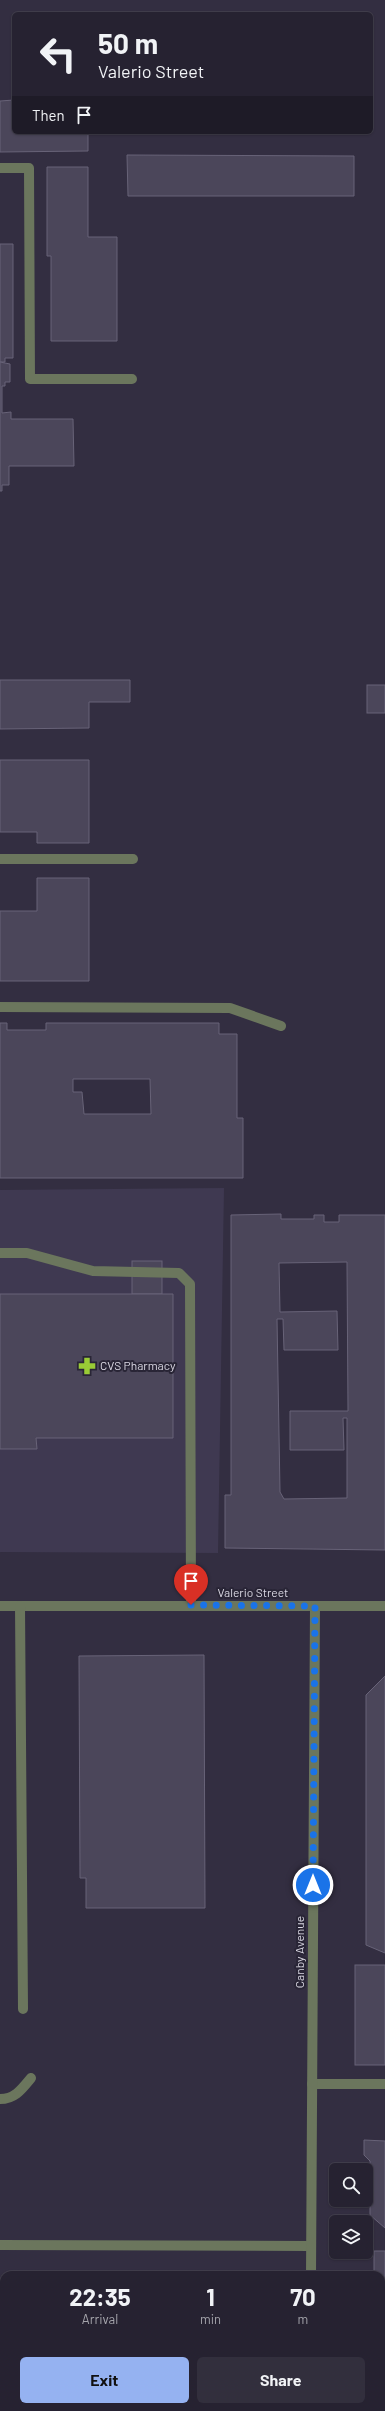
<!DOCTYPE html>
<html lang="en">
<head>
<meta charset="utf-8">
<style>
  body { margin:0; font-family:Barlow,sans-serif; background:#322f3d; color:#f1f3f6; height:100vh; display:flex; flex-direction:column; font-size:15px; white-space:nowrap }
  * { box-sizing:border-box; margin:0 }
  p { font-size:13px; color:#a4a4ab }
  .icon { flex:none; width:22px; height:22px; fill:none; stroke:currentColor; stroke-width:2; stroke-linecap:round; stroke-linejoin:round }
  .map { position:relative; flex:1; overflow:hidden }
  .details { position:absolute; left:0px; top:2271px; width:385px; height:140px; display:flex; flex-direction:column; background:#262231; border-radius:12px 12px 0 0; box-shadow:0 1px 3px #0004,0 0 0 1px #423f4d }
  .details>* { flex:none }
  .banner { position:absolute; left:12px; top:12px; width:361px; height:122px; border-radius:6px; box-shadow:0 1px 3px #0004,0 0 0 1px #423f4d; background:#262231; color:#f1f3f6; overflow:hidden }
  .fabs { position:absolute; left:329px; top:2163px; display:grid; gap:8px }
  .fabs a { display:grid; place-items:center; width:44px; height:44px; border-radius:6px; background:#262231; box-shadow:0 1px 3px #0004,0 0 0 1px #423f4d; font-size:20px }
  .pin { position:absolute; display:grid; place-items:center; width:34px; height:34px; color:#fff; margin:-41px -17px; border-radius:50% 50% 50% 0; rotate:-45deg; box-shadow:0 0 4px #0007 }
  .pin .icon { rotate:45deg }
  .me { position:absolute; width:44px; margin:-22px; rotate:0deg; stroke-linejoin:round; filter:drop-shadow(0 0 3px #0008) }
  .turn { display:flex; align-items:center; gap:14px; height:84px; padding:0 20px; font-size:18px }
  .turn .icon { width:52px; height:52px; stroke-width:2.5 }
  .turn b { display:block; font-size:28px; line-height:34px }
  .then { display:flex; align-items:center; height:38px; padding:0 20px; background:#0003; gap:8px; font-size:15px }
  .eta { display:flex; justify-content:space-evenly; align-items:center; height:68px; text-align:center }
  .eta b { font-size:24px; font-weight:700; line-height:28px }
  .cta { display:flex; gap:8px; margin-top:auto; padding:8px 20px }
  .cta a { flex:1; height:46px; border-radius:6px; background:#95b2f1; color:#111; font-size:16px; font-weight:700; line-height:46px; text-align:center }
  .cta a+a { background:#322f3d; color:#f1f3f6 }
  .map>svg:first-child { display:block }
</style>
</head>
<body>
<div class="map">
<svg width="385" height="2411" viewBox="0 0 385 2411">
  <rect width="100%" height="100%" fill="#332e41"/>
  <path fill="#3f3951" d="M224,1188L218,1553L0,1552V1190Z"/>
  <g fill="#4b465a" stroke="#686378" fill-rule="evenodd">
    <path d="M14,100V132H88V151L0,152V101Z"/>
    <path d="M127,155L354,156V196H128Z"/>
    <path d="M47,167H88V237H117V341H51V256H47Z"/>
    <path d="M0,244H13V358H5V362H0Z"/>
    <path d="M0,362L10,364V382H5V386H2V413L11,412V419H73L74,466H9V485H2V491H0Z"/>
    <path d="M0,680H130V702H89V728L0,729Z"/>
    <rect x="367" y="685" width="18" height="28"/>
    <path d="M0,760H89V843H37V832H0Z"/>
    <path d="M37,878H89V981H0V911H37Z"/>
    <path d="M0,1023H7V1030H46V1023H219V1034H237V1118H243V1178H0ZM73,1079H150L151,1114H84L82,1092H73Z"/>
    <path d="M281,1214V1219H314V1215H324V1222H339V1215H385V1550L225,1548V1495H231V1215ZM347,1262L348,1411H290V1450H344L343,1418H347V1498L284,1499L280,1492L277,1319H283L284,1350H338L337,1311L280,1312L279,1263Z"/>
    <rect x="132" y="1261" width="30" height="33"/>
    <path d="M0,1294H173V1438H36L37,1449H0Z"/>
    <path d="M204,1655L205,1908H86V1878H80L79,1656Z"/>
    <path d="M385,1676V1953L366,1945V1695Z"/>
    <rect x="355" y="1965" width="30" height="100"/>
    <path d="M364,2140L385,2141V2228L370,2215V2161L364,2155Z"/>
    <path d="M374,2251H385V2302H381V2275H374Z"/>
    <path d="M385,2342V2411H368L370,2407H381V2343Z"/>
    <path d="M0,2403H4V2407H19V2411H0Z"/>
  </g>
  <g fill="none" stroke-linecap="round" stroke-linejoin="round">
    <g stroke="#6b765d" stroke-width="10">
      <path d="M0,168H29L30,379H132"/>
      <path d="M0,859H133"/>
      <path d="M0,1007L230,1008L281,1026"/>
      <path d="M0,1253H27L93,1271L179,1273L190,1284L191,1605"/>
      <path d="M0,1606H385"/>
      <path d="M20,1606L23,2009"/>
      <path d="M312,2084H385"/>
      <path d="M0,2099C15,2099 22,2089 31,2078"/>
      <path d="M0,2245L311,2246"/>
      <path d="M311,2275L315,1606"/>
      <path d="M312,2407V2411"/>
    </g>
  </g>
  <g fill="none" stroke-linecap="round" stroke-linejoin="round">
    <path stroke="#1a73e8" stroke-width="7" stroke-dasharray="0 12.6" d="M191,1605L315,1606L313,1885"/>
  </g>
  <defs>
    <g id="pharmacy-bare" transform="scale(1.38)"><path d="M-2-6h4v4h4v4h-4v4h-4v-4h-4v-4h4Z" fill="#99cb36" stroke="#292536" stroke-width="2.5" paint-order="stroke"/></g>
  </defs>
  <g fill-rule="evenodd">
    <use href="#pharmacy-bare" x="87" y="1366"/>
  </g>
  <g text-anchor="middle" stroke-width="4" stroke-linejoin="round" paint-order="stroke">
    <g font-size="12" fill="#dad8e3" stroke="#292536" text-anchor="start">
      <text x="100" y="1370">CVS Pharmacy</text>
    </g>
    <g font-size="12" fill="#dad8e3" stroke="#292536">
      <text x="253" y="1597">Valerio Street</text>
      <text transform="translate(300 1952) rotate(-90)" y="4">Canby Avenue</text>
    </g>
  </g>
</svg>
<div class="fabs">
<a><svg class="icon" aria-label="search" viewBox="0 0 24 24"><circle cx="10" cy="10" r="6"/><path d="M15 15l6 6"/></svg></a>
<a><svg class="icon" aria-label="layers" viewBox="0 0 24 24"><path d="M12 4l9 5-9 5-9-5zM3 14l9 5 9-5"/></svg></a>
</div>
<div class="pin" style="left:191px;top:1605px;background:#d93025"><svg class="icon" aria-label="arrive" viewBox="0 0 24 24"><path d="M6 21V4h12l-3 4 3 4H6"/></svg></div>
<svg class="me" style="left:313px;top:1885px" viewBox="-20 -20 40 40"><circle r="17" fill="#1a73e8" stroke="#fff" stroke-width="3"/><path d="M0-11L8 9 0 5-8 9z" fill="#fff"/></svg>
<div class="banner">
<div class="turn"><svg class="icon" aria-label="left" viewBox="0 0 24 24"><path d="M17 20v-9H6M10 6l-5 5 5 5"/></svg><div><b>50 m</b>Valerio Street</div></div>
<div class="then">Then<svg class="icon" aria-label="arrive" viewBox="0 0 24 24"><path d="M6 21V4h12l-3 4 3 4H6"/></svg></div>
</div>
<section class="details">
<div class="eta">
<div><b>22:35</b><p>Arrival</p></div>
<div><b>1</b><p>min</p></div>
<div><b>70</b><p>m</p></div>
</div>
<div class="cta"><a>Exit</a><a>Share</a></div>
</section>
</div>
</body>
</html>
